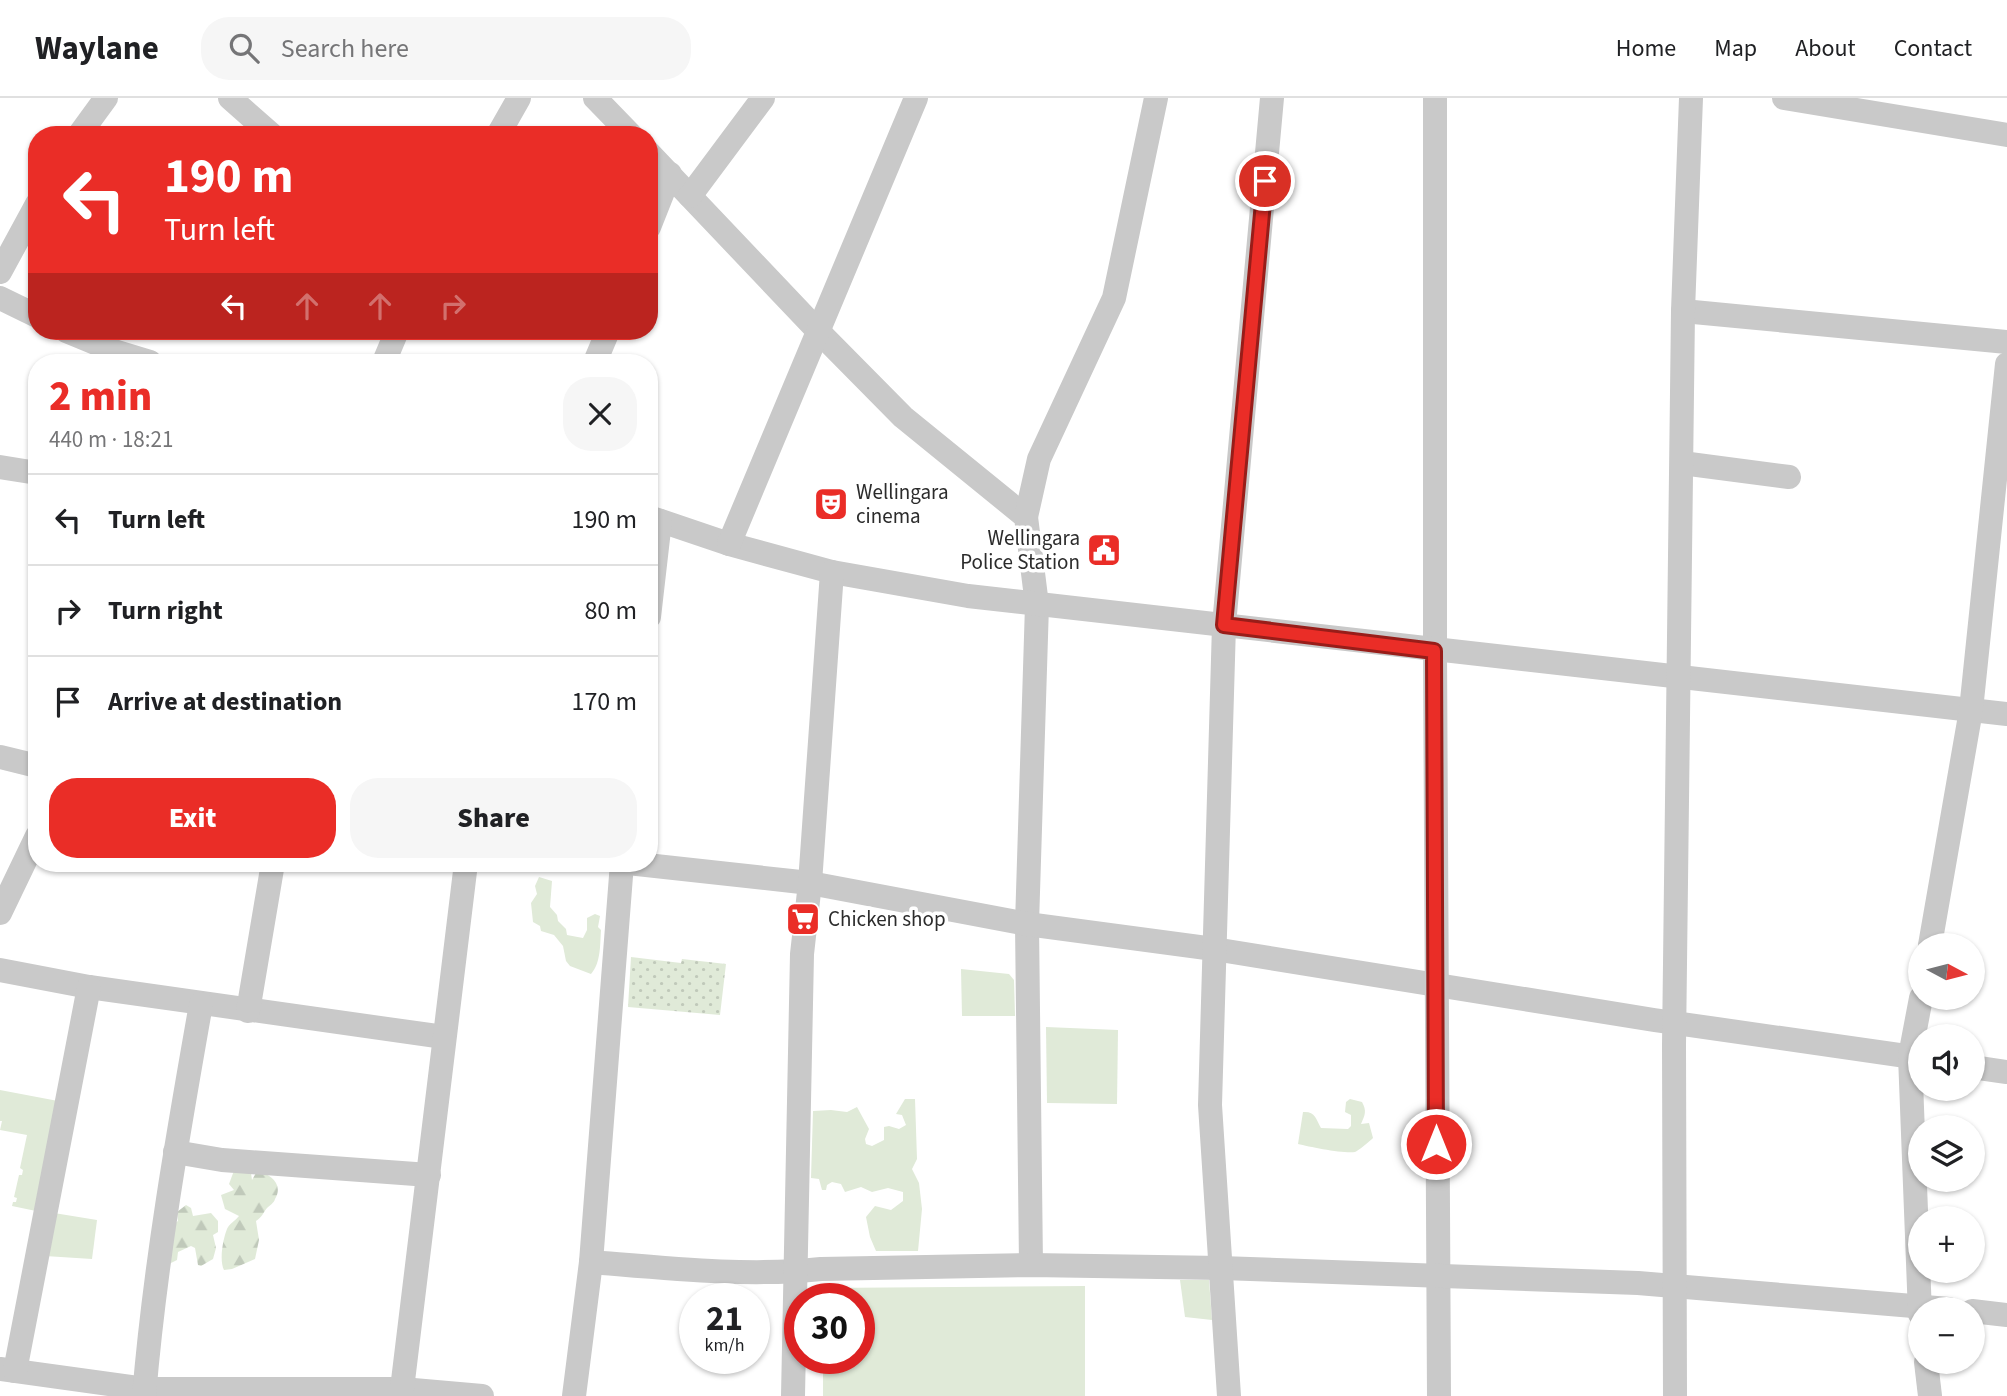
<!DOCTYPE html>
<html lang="en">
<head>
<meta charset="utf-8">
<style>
  body { margin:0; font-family:"Source Sans 3",sans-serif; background:#f6f6f6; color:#202124; height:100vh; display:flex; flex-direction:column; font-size:26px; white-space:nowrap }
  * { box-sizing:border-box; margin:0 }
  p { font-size:23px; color:#757577 }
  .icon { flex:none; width:38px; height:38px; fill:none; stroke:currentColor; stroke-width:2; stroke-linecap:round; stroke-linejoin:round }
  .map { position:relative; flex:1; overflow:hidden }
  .details { position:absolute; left:28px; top:256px; width:630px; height:518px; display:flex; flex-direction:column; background:#fff; border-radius:28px; box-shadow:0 2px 5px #0004 }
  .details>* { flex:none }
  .hud { position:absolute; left:28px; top:28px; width:630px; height:214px; border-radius:28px; box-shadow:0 2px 5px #0004; background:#ea2d27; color:#fff; overflow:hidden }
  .needle { width:46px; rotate:97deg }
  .fabs { position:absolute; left:1908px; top:835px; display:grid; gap:14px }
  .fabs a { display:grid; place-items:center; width:77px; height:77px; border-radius:50%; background:#fff; box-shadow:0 2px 5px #0004; font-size:35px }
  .speed { position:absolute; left:679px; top:1185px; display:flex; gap:14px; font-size:35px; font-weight:700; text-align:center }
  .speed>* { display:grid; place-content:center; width:91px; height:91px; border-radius:50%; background:#fff; box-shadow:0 2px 5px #0004; line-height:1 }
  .speed small { font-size:18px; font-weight:400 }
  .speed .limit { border:10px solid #d22; background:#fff; color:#111 }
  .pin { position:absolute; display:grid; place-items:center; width:60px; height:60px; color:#fff; margin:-30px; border:4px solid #fff; border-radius:50%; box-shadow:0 2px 7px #0007 }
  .me { position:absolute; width:77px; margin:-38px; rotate:0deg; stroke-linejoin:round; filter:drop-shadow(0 0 5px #0008) }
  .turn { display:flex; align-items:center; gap:24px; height:147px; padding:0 21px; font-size:32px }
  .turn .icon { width:91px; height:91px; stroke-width:2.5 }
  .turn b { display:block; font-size:49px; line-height:60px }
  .lanes { display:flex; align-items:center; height:66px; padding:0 21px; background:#0003; justify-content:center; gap:35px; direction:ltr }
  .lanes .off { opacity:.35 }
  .round { display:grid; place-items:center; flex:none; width:74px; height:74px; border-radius:28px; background:#f6f6f6 }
  .head { display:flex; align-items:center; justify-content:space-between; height:119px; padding:0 21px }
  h1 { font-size:42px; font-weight:800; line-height:52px; color:#ea2d27 }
  .primary-button { display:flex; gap:14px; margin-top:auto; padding:14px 21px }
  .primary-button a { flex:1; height:80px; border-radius:28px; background:#ea2d27; color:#fff; font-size:28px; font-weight:800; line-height:80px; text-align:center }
  .primary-button a+a { background:#f6f6f6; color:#202124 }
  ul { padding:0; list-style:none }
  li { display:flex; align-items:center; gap:21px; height:91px; padding:0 21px; border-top:2px solid #e0e0e0 }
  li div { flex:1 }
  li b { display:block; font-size:26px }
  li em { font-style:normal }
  header { display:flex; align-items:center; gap:42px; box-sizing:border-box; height:98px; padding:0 35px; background:#fff; border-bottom:2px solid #e0e0e0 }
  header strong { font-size:33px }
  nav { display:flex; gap:38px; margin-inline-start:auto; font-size:24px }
  .search { width:490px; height:63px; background:#f6f6f6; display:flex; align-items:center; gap:18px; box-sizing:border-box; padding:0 24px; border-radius:28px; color:#757577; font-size:26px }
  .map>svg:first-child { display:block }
</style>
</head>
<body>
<header>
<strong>Waylane</strong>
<div class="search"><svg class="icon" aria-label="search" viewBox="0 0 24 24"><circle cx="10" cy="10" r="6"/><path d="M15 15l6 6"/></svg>Search here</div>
<nav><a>Home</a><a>Map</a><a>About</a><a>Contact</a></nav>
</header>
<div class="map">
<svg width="2007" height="1298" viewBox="0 0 2007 1298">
  <defs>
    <pattern id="forest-firs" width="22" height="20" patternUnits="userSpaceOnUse" patternTransform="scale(1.75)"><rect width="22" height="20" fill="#e0ead8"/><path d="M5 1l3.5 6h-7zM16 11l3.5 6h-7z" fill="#c0c9ba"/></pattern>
    <pattern id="garden-dots" width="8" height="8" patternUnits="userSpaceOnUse" patternTransform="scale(1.75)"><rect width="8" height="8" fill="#e0ead8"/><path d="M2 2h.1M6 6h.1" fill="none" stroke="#c0c9ba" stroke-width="1.8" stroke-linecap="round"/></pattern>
  </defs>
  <rect width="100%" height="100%" fill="#fff"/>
  <g fill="#e0ead8">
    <path d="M539,779L552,783L550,809L557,817L558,823L566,831L567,837L583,840L587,832V820L595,816L600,818L598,829L601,832C600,846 601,865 591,876L570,868L566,863L563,848L554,837L541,833L540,828L533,824L531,805L537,796L535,788Z"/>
    <path d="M961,871L1009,876L1014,882L1015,918H962Z"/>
    <path d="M1046,929L1118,932L1117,1006L1047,1005Z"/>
    <path d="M0,992L58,1003L36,1113L12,1108L13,1104H16L17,1100L14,1099L19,1077H22L23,1072L20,1070L27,1037L0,1032L2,1023H0Z"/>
    <path d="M905,1001H915L917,1061L912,1071L919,1085L922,1111L918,1153H876L870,1139L866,1119L875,1108L891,1112L903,1103V1094L888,1090L872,1094L861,1089L845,1094L841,1086L832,1084L827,1087L826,1092H822L819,1081L811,1080L813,1013L831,1012L847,1014L857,1009L869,1031L865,1041L866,1046L872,1048L884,1042V1029L889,1028L899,1031L906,1027L902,1017L896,1016Z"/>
    <path d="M1350,1001L1362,1004C1367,1013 1365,1017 1361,1026L1369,1025L1373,1040C1370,1043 1358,1053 1355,1054C1345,1056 1310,1049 1298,1046L1303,1014C1315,1013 1316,1021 1321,1030L1348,1031L1351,1028V1017L1345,1014L1346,1004Z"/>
    <path d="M54,1115L97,1122L92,1161L45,1158Z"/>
    <path d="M1180,1182H1209L1212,1222L1185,1219Z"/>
    <path d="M1085,1188V1298H823V1260H859V1200H823V1190Z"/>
  </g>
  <g fill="url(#forest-firs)">
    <path d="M235,1070L251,1075L252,1082L257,1073C270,1076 284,1086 275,1101C274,1105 270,1107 267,1110C263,1115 262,1119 256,1123L259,1142L255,1161L232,1171L224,1172C219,1162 223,1141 227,1131C229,1126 235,1123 239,1118L225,1111L221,1097L234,1092L229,1086Z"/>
    <path d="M186,1107L191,1110L193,1118L211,1115L218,1123V1134L213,1137L216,1150L213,1161L201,1168L198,1167L195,1150L191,1148L178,1154L177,1162L169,1166L171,1128L178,1123L177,1114Z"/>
  </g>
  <path fill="url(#garden-dots)" d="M631,859L681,865L682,861L726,866L720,917L628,909Z"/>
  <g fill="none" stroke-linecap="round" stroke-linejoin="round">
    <g stroke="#c9c9c9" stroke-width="24">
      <path d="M230,0L272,37"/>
      <path d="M595,0L631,37"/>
      <path d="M1435,0V553L1439,1298"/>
      <path d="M1784,0L2007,37"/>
      <path d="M79,37L106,0"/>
      <path d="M498,37L519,0"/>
      <path d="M649,55L819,234L903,319L1026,419L1037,507L1027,826L1031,1167"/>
      <path d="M690,98L763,0"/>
      <path d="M649,129L670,76"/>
      <path d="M0,174L37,106"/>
      <path d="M0,200L37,218"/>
      <path d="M1683,213L2007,244"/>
      <path d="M66,233L117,254L150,264"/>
      <path d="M384,264L397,233"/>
      <path d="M595,264L608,233"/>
      <path d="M1682,365L1789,379"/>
      <path d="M0,369L37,375"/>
      <path d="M649,419L729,446L832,474L968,498L2007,616"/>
      <path d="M1026,419L1039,361L1114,200L1156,0"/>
      <path d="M729,446L916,0"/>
      <path d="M649,519L660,423"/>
      <path d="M0,659L37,668"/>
      <path d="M628,765L810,785L1027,826L1214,851L1654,922L1920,960"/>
      <path d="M0,815L37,738"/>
      <path d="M1930,847L1971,612L2007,266"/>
      <path d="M0,872L89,889L444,939"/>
      <path d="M248,913L273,765"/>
      <path d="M1972,969L2007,974"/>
      <path d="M175,1054L222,1062L429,1077"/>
      <path d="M591,1164C665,1170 748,1179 821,1171L1031,1167L1221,1170L1638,1185L1949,1211"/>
      <path d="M1972,1213L2007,1217"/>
      <path d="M1920,1216L1910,958L1921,900"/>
      <path d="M1926,1264L1930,1298"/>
      <path d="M0,1271L145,1291H402L482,1298"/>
      <path d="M15,1273L89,889"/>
      <path d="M402,1291L466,765"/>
      <path d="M144,1298C155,1166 178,1036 201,906"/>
      <path d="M574,1298L591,1164L622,765"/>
      <path d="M793,1298L802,856L810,785L832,474"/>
      <path d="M1229,1298L1210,1007L1224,527L1272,0"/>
      <path d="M1675,1298L1674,947L1683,213L1691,0"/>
    </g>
  </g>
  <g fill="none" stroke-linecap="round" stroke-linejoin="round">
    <g stroke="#981d19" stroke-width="18">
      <path id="route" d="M1265,83L1224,527L1434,553L1436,1046"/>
    </g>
    <use href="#route" stroke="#ea2d27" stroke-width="12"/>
  </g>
  <defs>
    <g id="theatre-square" transform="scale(1.75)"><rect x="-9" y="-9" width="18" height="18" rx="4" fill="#ea2d27" stroke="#fff"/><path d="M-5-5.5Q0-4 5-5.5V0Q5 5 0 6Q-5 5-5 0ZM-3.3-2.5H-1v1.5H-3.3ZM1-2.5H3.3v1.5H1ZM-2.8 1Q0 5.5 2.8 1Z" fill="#fff"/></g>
    <g id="civic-square" transform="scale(1.75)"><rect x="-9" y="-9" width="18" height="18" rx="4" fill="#ea2d27" stroke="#fff"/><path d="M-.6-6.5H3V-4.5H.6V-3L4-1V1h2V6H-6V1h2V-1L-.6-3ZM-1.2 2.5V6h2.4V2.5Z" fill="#fff"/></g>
    <g id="supermarket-square" transform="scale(1.75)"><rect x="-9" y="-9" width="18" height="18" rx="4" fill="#ea2d27" stroke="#fff"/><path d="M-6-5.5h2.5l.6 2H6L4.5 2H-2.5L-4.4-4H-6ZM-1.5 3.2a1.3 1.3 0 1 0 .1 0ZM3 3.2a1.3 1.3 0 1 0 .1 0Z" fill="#fff"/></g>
  </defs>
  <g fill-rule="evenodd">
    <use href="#theatre-square" x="831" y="406"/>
    <use href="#civic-square" x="1104" y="452"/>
    <use href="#supermarket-square" x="803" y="821"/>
  </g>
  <g text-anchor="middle" stroke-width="7" stroke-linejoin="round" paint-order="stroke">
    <g font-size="21" fill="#2c2c2c" stroke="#fff" text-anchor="start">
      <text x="856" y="401">Wellingara<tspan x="856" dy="24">cinema</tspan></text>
      <text x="1080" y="447" text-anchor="end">Wellingara<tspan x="1080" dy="24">Police Station</tspan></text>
      <text x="828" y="828">Chicken shop</text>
    </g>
  </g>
</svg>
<div class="fabs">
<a><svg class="needle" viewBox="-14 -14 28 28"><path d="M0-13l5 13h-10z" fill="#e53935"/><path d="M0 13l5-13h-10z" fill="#757577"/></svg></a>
<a><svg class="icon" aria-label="sound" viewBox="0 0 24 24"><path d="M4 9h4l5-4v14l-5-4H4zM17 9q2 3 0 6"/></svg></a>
<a><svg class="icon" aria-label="layers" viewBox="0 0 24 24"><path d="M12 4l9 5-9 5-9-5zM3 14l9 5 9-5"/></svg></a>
<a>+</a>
<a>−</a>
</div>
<div class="speed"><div>21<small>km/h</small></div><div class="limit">30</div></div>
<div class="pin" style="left:1265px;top:83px;background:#d93025"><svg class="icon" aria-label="arrive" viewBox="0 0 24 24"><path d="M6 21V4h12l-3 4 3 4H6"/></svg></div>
<svg class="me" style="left:1436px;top:1046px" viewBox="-20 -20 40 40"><circle r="17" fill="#ea2d27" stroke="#fff" stroke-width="3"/><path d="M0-11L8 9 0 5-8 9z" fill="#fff"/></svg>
<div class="hud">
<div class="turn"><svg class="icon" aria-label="left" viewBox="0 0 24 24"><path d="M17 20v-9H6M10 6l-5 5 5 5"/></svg><div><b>190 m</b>Turn left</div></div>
<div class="lanes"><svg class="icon" aria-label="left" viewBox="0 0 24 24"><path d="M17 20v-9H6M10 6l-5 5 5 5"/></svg><svg class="icon off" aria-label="ahead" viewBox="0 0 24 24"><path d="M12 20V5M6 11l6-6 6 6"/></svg><svg class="icon off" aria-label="ahead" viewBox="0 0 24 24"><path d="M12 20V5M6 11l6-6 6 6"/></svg><svg class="icon off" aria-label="right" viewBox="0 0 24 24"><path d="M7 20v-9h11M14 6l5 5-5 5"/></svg></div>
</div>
<section class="details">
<div class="head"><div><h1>2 min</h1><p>440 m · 18:21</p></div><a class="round"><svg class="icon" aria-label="close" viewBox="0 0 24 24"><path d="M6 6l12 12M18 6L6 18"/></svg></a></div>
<ul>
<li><svg class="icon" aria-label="left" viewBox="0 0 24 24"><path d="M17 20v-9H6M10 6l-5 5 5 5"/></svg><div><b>Turn left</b></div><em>190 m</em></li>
<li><svg class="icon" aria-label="right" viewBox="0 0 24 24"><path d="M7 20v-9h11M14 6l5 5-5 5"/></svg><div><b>Turn right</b></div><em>80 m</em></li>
<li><svg class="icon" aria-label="arrive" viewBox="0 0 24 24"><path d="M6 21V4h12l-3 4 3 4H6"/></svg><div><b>Arrive at destination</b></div><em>170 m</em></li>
</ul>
<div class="primary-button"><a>Exit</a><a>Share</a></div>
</section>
</div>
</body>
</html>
